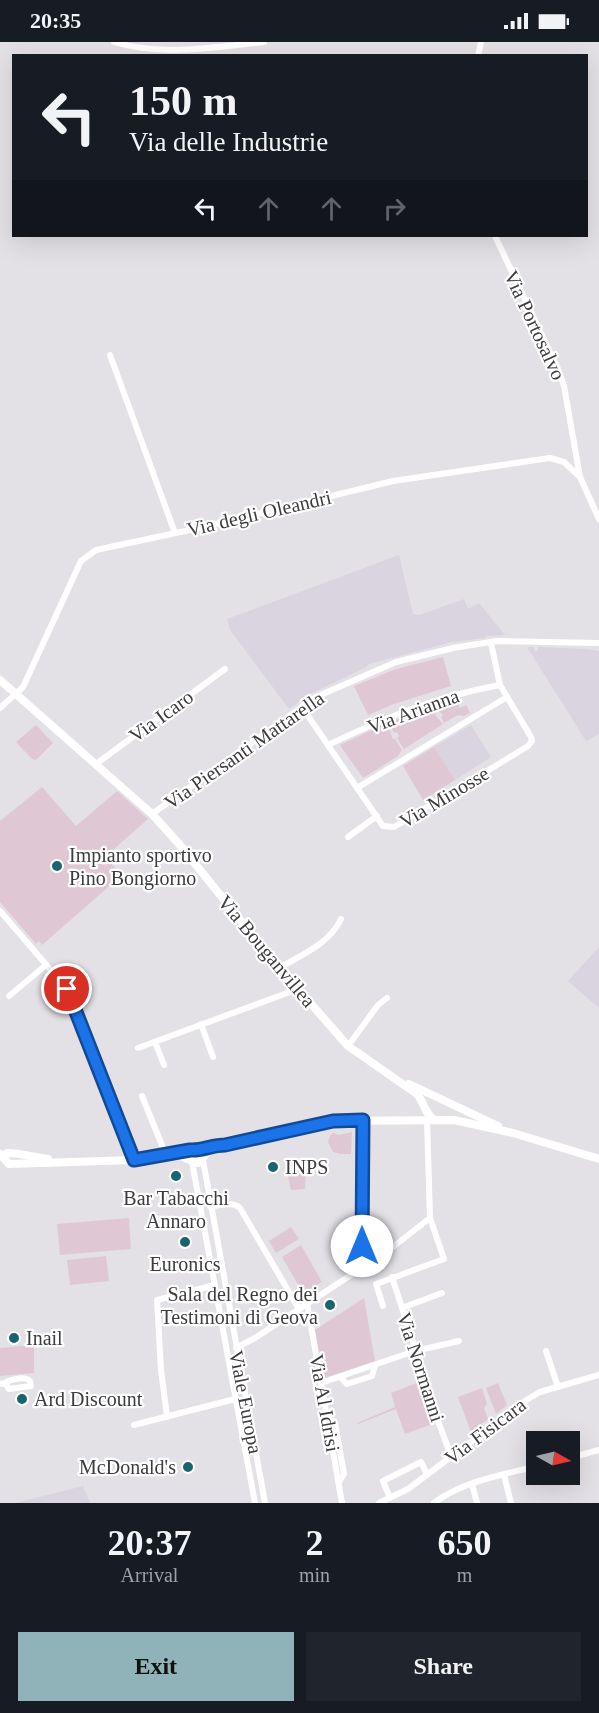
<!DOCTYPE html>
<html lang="en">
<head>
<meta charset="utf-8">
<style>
  body { margin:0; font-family:"Times New Roman",serif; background:#20242c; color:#f1f3f6; height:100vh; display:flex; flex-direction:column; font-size:22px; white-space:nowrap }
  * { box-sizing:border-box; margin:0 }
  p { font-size:20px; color:#9ea1a6 }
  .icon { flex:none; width:33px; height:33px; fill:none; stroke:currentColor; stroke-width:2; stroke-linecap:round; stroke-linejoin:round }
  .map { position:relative; height:1461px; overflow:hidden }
  .drawer { display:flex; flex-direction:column; background:#171b24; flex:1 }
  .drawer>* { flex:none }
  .hud { position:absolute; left:12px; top:12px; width:576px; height:183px; border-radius:0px; box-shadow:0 6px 24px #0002; background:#171b24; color:#f1f3f6; overflow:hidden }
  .needle { width:39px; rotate:98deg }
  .buttons { position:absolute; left:526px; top:1389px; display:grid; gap:12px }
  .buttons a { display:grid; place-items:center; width:54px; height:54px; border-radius:0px; background:#171b24; box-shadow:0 6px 24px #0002; font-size:30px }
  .pin { position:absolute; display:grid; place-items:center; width:51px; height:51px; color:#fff; margin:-26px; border:3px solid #fff; border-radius:50%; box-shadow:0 2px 6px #0007 }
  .me { position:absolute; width:66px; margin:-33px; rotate:0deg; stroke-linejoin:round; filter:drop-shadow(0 0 4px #0008) }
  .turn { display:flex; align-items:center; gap:21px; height:126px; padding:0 18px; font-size:27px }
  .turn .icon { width:78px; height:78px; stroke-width:2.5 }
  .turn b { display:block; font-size:42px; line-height:51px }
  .lanes { display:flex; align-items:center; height:57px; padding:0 18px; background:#0003; justify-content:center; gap:30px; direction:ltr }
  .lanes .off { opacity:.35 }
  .eta { display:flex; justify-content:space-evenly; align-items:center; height:102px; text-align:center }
  .eta b { font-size:36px; font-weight:700; line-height:42px }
  .cta { display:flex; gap:12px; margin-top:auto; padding:12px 18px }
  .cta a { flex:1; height:69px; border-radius:0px; background:#90b3b9; color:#111; font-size:24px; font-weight:700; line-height:69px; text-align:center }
  .cta a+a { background:#20242c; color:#f1f3f6 }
  .status { display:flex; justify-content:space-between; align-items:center; height:42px; padding:0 30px; background:#171b24; direction:ltr }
  .status svg { height:16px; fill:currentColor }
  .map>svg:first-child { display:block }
</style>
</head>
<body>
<div class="status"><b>20:35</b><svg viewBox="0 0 49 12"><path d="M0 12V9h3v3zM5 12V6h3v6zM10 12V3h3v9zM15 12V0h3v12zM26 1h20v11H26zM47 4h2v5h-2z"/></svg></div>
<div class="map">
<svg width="599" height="1461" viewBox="0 0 599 1461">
  <rect width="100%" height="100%" fill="#e3e1e6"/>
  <g fill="#d9d4df">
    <path d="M399,513L413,572L419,573L464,557L468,567L479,561L505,593L486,594L485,596L452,600L369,622L365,626L310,652L289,667L230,588L227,577Z"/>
    <path d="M527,605H534V609H538V605L587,607L599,609V692L586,699Z"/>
    <path d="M471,683L491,715L455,738L434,705Z"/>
    <path d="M599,905V966L568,939Z"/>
    <path d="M83,1444L90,1461H15Z"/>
  </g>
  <g fill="#dfc8d4">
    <path d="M443,615L451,644L394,662L368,673L354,644L396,627Z"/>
    <path d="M456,658L460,666L466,663L470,671L464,674L458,673L444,681L441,675L443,673L434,664Z"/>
    <path d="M432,664L436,672L435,673L443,682L404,707L397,696L399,694L397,690L394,691L388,681Z"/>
    <path d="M387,681L393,697H395L402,708L398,714L363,736L340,703Z"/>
    <path d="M36,683L53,701L36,718L32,717L16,700Z"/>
    <path d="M434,705L455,738L423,758L403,724Z"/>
    <path d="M42,745L76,784L117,749L148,777L105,815L122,833L42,903L39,899L36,902L0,860V779Z"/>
    <path d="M352,1090L351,1112H340L333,1110L328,1100L330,1094L333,1091L339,1093Z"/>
    <path d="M306,1116L305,1147L291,1148L285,1120Z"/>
    <path d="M129,1176L131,1207L60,1213L57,1182Z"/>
    <path d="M291,1185L299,1197L276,1211L269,1199Z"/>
    <path d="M301,1203L322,1240L303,1251L282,1215Z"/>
    <path d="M106,1214L109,1239L70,1243L67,1218Z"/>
    <path d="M364,1256L375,1319L324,1336L315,1288Z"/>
    <path d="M34,1303V1331L0,1334V1306Z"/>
    <path d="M419,1340L435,1381L405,1392L396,1367L358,1382L357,1381L395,1365L391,1351Z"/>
    <path d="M498,1341L507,1363L496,1372L486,1346Z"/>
    <path d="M482,1346L487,1362L484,1366L488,1377L471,1390L458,1355Z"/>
  </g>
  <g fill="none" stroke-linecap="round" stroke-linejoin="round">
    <g stroke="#fff" stroke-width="6">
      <path d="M114,0C163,15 214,5 264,0"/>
      <path d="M478,14L481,0"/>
      <path d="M495,194L558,327L564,344L580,435L599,477"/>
      <path d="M110,313L175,491"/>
      <path d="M302,665L383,784L394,785L497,723L528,704L532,699L531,695L500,643L491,601"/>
      <path d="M0,666L23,645L81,519L96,508L204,485L393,439L550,416L564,420L580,435"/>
      <path d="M328,703C387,675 435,655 500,643"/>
      <path d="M96,722L225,627"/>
      <path d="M357,746L507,655"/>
      <path d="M152,772L316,655L396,620L453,606L497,599L599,601"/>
      <path d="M348,795L377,774"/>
      <path d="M0,869L67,947L132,1109L134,1118"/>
      <path d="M279,926C303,912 329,902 341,877"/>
      <path d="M9,954L46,923"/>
      <path d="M201,982L213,1015"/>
      <path d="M155,1000L164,1023"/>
      <path d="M348,1004L378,963L387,956"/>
      <path d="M138,1006L298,947"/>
      <path d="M142,1054L166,1113"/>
      <path d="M203,1118L265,1461"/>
      <path d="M192,1120L255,1461"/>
      <path d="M210,1165C221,1163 231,1159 240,1166L299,1267"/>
      <path d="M362,1225L363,1078"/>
      <path d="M392,1235L414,1303L420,1330L451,1414"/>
      <path d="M307,1261L342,1461"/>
      <path d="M383,1264L376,1242L444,1217L430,1176L427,1078"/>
      <path d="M402,1266L442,1251"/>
      <path d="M236,1306L255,1296L389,1208L430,1176"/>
      <path d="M546,1309L558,1345"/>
      <path d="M340,1335L347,1342L372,1334L375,1323"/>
      <path d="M321,1341L415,1309L459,1299"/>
      <path d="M0,1342L5,1341L9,1347L31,1344L30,1339C25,1334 11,1337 5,1341"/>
      <path d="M167,1375L161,1328L157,1258L215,1243"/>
      <path d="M327,1376L335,1381L344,1432L339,1440"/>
      <path d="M134,1383L235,1357"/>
      <path d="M570,1416L599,1408"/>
      <path d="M504,1433L511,1461"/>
      <path d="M472,1442L477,1461"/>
      <path d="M390,1456L383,1439L421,1420L427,1432"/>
      <path d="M379,1461L408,1447L528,1357L540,1350L599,1333"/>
      <path d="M434,1461C463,1439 502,1433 537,1424"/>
    </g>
    <g stroke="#fff" stroke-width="8">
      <path d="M0,638L152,772L180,803L270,915L348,1004L417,1052C424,1060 425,1073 435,1078"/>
      <path d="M409,1042L498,1084"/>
      <path d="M0,1112L9,1122L134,1118L180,1114L198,1121L209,1109L225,1103L333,1079L454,1078L513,1091L599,1117"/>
      <path d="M171,1112L190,1108L202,1111L203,1115"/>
      <path d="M4,1115L7,1111C16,1110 37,1116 48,1117"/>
    </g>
  </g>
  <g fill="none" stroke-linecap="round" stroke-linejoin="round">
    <g stroke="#114b97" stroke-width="15">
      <path id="route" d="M67,947L134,1118L190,1108C202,1109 212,1103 225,1103L333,1079L363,1078L362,1204"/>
    </g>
    <use href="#route" stroke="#1a73e8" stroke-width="10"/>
  </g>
  <g fill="#19656f" stroke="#fff" stroke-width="2">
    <circle cx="57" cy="824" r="6"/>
    <circle cx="273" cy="1125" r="6"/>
    <circle cx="176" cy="1134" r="6"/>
    <circle cx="185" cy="1200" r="6"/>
    <circle cx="330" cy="1263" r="6"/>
    <circle cx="14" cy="1296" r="6"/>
    <circle cx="22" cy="1357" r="6"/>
    <circle cx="188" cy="1425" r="6"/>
  </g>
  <g text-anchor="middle" stroke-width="4.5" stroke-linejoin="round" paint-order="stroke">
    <g font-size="20" fill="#3c3b3d" stroke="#fff">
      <text transform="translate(535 283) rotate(65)" y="7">Via Portosalvo</text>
      <text transform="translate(259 471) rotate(-13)" y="7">Via degli Oleandri</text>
      <text transform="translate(413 669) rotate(-20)" y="7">Via Arianna</text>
      <text transform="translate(161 674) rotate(-36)" y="7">Via Icaro</text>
      <text transform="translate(244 708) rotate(-35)" y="7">Via Piersanti Mattarella</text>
      <text transform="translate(444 755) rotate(-31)" y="7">Via Minosse</text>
      <text transform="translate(267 909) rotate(50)" y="7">Via Bouganvillea</text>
      <text transform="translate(421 1325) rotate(72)" y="7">Via Normanni</text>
      <text transform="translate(246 1360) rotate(79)" y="7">Viale Europa</text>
      <text transform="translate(325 1361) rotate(80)" y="7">Via Al Idrisi</text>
      <text transform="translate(485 1389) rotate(-37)" y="7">Via Fisicara</text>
    </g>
    <g font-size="20" fill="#3c3b3d" stroke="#fff" text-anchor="start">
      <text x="69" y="820">Impianto sportivo<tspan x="69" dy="23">Pino Bongiorno</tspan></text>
      <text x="285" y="1132">INPS</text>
      <text x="176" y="1163" text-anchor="middle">Bar Tabacchi<tspan x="176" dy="23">Annaro</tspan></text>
      <text x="185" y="1229" text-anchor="middle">Euronics</text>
      <text x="318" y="1259" text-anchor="end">Sala del Regno dei<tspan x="318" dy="23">Testimoni di Geova</tspan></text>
      <text x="26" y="1303">Inail</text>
      <text x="34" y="1364">Ard Discount</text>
      <text x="176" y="1432" text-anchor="end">McDonald's</text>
    </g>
  </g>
</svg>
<div class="buttons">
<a><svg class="needle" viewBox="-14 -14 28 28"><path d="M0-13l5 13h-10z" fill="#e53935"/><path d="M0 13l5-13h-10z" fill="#9ea1a6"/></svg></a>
</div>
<div class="pin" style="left:67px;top:947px;background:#d93025"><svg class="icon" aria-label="arrive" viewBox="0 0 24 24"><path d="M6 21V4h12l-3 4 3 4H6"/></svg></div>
<svg class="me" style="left:362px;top:1204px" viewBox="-20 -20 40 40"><circle r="19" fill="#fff"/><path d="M0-13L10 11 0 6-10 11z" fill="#1a73e8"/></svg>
<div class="hud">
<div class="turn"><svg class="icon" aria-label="left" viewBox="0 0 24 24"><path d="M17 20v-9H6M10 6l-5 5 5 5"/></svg><div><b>150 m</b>Via delle Industrie</div></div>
<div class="lanes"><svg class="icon" aria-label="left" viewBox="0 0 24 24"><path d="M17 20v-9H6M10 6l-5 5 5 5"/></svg><svg class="icon off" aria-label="ahead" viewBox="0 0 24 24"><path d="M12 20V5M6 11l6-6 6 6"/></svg><svg class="icon off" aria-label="ahead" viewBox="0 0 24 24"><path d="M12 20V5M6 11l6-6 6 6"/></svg><svg class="icon off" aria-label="right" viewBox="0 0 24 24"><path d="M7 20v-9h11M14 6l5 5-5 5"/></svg></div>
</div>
</div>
<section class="drawer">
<div class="eta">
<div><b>20:37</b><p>Arrival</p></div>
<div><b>2</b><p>min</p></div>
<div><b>650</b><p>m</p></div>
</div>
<div class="cta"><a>Exit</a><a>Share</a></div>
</section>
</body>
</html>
